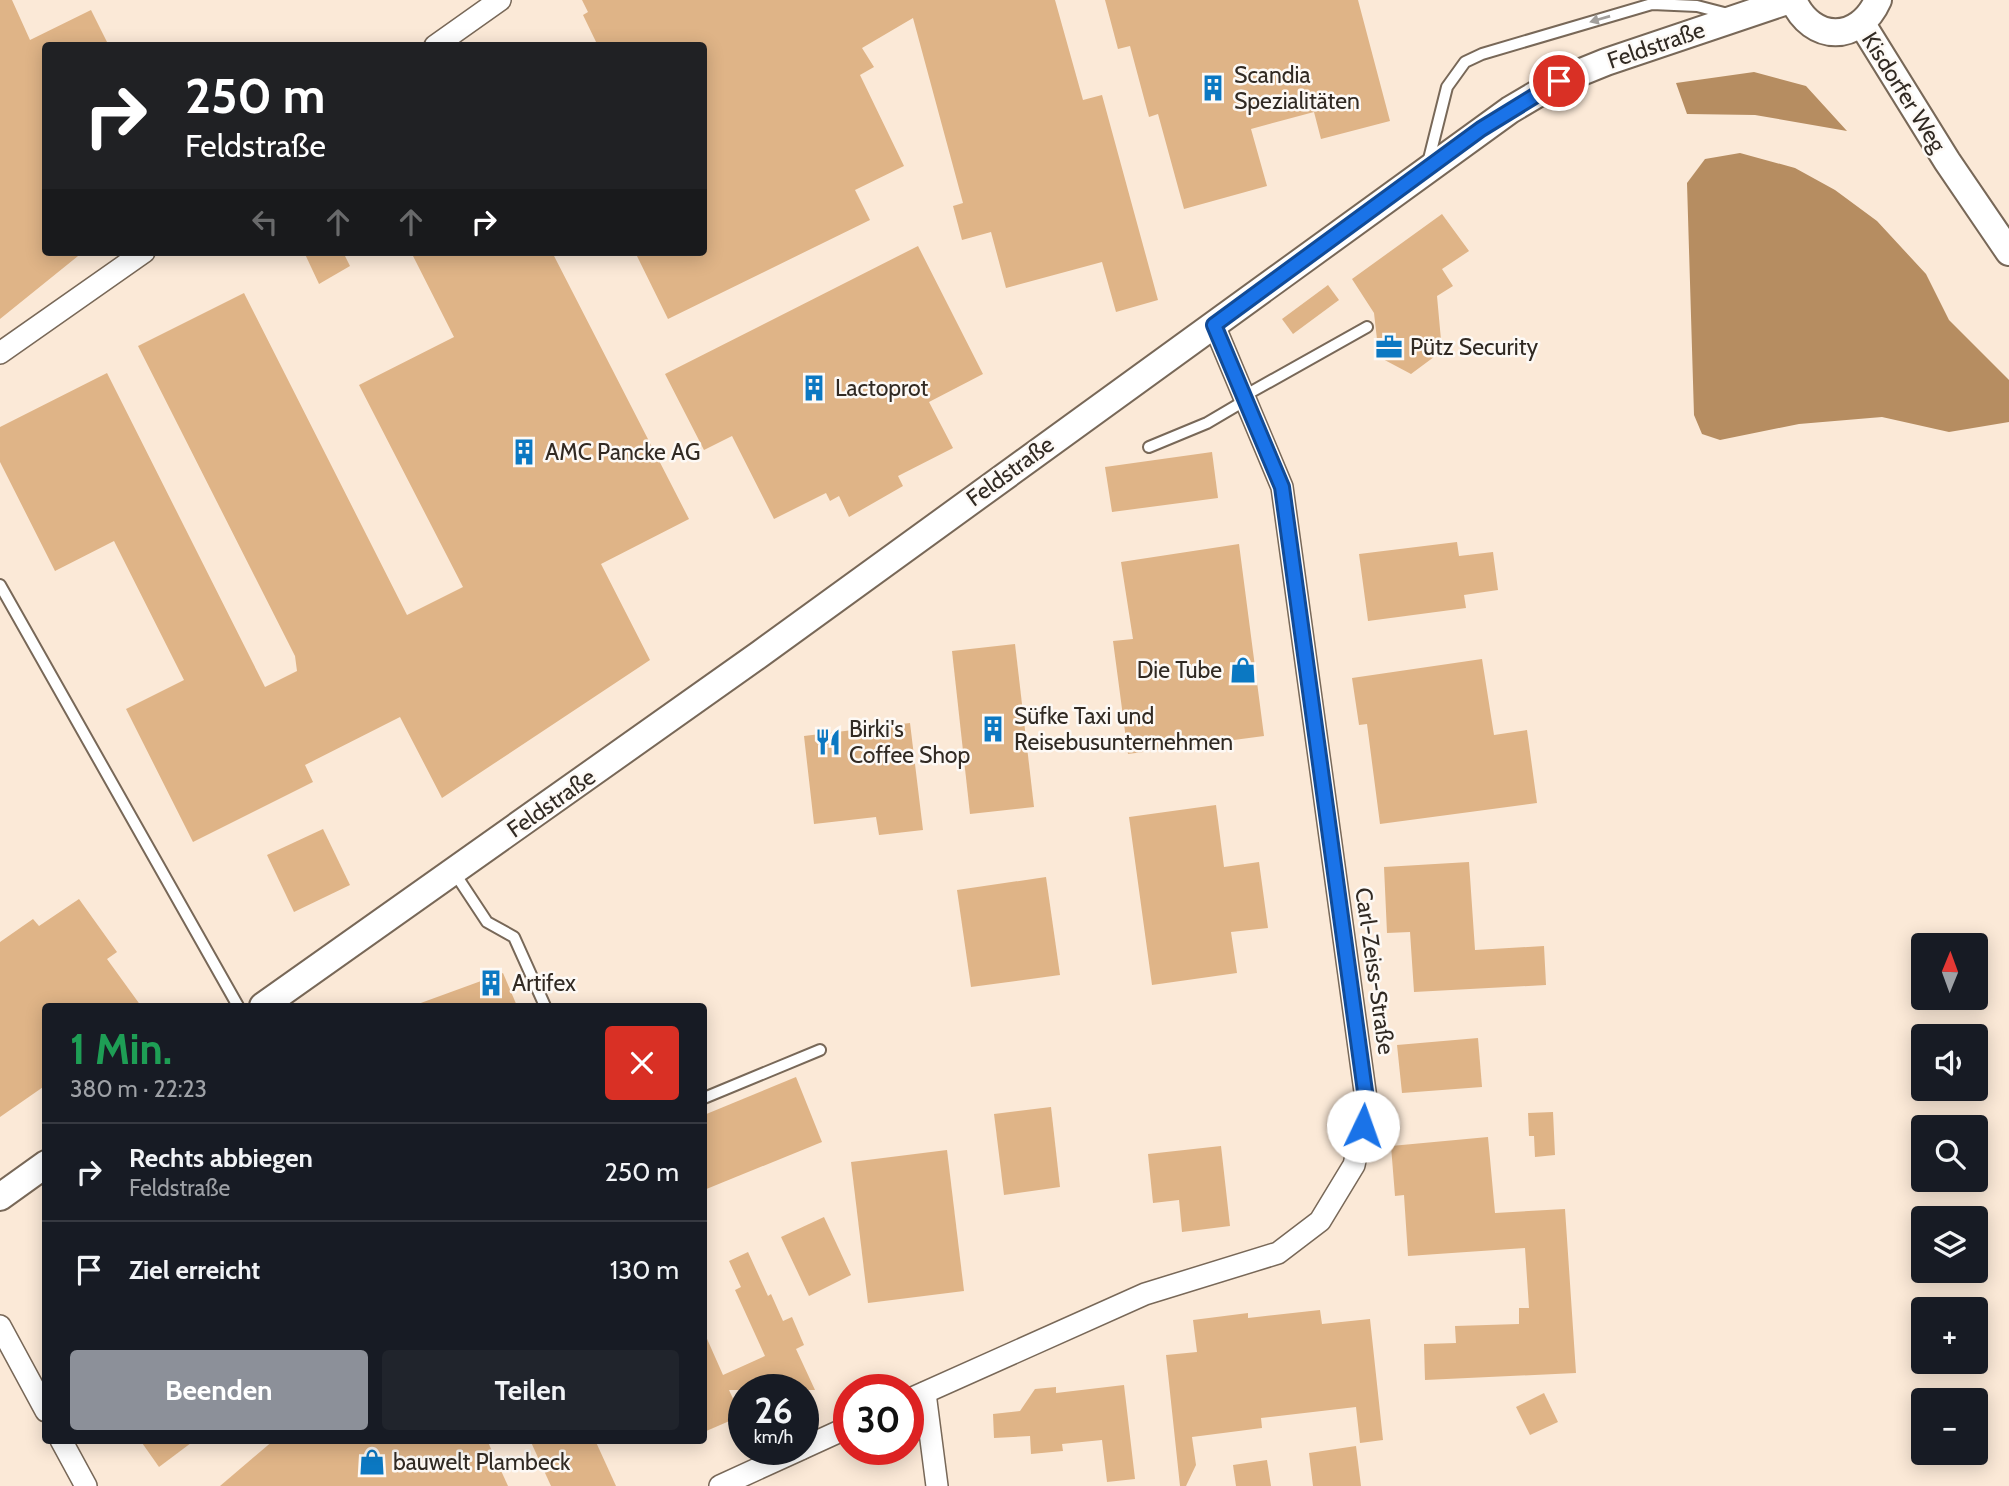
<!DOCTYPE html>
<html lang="de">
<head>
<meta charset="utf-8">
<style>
  body { margin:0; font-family:Cabin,sans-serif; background:#20242c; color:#f1f3f6; height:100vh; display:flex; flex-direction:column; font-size:26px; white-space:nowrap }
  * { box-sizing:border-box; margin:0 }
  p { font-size:23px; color:#9ea1a6 }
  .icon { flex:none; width:38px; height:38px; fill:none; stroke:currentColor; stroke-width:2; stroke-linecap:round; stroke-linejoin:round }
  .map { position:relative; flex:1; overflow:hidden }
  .panel { position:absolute; left:42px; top:1003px; width:665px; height:441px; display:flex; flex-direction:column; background:#171b24; border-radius:7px; box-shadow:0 4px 18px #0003 }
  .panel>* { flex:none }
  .top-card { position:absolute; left:42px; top:42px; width:665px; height:214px; border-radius:7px; box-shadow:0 4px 18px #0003; background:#202124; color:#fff; overflow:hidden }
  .needle { width:46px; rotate:1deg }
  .buttons { position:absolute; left:1911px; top:933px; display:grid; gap:14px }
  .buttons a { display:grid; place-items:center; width:77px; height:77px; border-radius:7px; background:#171b24; box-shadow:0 4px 18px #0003; font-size:35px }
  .speed { position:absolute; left:728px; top:1374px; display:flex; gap:14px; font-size:35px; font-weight:700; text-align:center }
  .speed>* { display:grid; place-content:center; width:91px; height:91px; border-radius:50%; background:#171b24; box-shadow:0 4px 18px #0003; line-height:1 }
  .speed small { font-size:18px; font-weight:400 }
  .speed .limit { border:10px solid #d22; background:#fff; color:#111 }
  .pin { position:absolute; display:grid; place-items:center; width:60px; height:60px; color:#fff; margin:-30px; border:4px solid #fff; border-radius:50%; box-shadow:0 2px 7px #0007 }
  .me { position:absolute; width:77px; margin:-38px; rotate:3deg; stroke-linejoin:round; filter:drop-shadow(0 0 5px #0008) }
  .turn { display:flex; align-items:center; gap:24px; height:147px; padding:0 28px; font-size:32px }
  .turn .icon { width:91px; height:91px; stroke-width:2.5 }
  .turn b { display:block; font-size:49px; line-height:60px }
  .lanes { display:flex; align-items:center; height:66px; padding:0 28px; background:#0003; justify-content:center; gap:35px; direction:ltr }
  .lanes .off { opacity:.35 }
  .round { display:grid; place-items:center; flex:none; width:74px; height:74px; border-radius:7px; background:#20242c }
  .overview { display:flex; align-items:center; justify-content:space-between; height:119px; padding:0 28px }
  h1 { font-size:42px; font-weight:700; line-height:52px; color:#1e9e55 }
  .primary-button { display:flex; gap:14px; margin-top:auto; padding:14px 28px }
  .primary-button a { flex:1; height:80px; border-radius:7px; background:#8c9099; color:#fff; font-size:28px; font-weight:700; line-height:80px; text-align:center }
  .primary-button a+a { background:#20242c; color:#f1f3f6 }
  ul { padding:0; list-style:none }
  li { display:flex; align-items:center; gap:21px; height:98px; padding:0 28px; border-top:2px solid #363941 }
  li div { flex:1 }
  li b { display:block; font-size:26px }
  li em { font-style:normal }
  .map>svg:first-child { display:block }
</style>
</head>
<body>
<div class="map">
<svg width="2009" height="1486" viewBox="0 0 2009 1486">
  <rect width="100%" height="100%" fill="#fbe9d7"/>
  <g fill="#b68d61">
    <path d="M1754,72L1806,86L1847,131L1755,115L1687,114L1676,83Z"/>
    <path d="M1740,153L1795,168L1835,190L1877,221L1926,274L1949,320L2009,380V422L1949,432L1882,417L1799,424L1720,440L1702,434L1694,415L1687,183L1705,159Z"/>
  </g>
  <g fill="#dfb487">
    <path d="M0,0H12L30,40L91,10L109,46H46V252H83L0,319Z"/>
    <path d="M582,0H1055L1083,100L1102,95L1158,300L1116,312L1102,262L1006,288L991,232L962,240L953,206L963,203L913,18L862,48L874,67L860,75L904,166L855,190L870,220L668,319L635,252H704V46H598L583,15L588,12Z"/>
    <path d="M1105,0H1358L1390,121L1321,139L1314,112L1251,129L1267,186L1184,209L1158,114L1149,117L1130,46L1118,49Z"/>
    <path d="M1442,214L1469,251L1442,269L1453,286L1437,296L1442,351L1411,374L1379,357L1374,313L1352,279Z"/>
    <path d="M918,246L983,374L929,402L953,448L898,476L903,486L849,517L839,496L830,501L826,493L774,519L732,436L704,450L665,374Z"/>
    <path d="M304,252H343L350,266L319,284Z"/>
    <path d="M411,252H552L689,519L601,564L650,660L442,798L400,717L305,765L313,782L193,842L126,709L184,680L114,541L55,571L0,462V427L107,373L265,687L297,671L295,656L138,346L244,293L407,615L463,587L359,385L454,337Z"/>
    <path d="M1328,285L1339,300L1293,334L1282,319Z"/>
    <path d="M1212,452L1218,498L1112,512L1105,467Z"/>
    <path d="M1457,542L1459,556L1493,552L1498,590L1464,595L1466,608L1368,621L1359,554Z"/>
    <path d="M1239,544L1264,736L1128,754L1113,641L1133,639L1121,562Z"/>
    <path d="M1015,644L1034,807L970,814L952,651Z"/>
    <path d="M1482,659L1494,735L1527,730L1537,803L1380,824L1367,724L1359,725L1352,678Z"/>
    <path d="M910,723L923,830L879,835L876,817L814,824L804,736Z"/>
    <path d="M1216,805L1224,867L1259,862L1268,928L1231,932L1237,973L1152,985L1129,817Z"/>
    <path d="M323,829L350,885L294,912L267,855Z"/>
    <path d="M1469,862L1475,950L1544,946L1546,985L1414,992L1410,932L1387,933L1384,867Z"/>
    <path d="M1046,877L1060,975L971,987L957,890Z"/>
    <path d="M79,899L117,952L107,959L141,1006H46V1085L0,1117V942L33,919L39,926Z"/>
    <path d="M503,973L517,1006H418V1004Z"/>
    <path d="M1478,1038L1482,1087L1402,1093L1397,1045Z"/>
    <path d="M796,1077L822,1142L704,1190V1115Z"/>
    <path d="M1051,1107L1060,1187L1004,1195L994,1114Z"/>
    <path d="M1553,1112L1555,1155L1535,1157L1534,1136H1529L1528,1113Z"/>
    <path d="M1488,1137L1495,1213L1565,1209L1576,1373L1425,1380L1424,1344L1456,1343L1455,1326L1519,1324V1308H1529L1525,1248L1408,1256L1404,1195L1395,1196L1391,1146Z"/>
    <path d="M1221,1146L1230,1226L1182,1232L1179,1200L1153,1203L1148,1154Z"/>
    <path d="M947,1150L964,1291L868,1303L851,1162Z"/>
    <path d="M824,1217L851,1275L809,1296L781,1237Z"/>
    <path d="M748,1252L768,1296L771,1294L783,1321L792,1317L804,1345L796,1349L815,1390H729L741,1416L704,1432V1332L723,1375L765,1356L735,1290L741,1287L729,1261Z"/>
    <path d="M1320,1310L1322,1324L1370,1319L1383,1440L1360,1443L1356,1407L1261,1418L1262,1428L1192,1437L1196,1465L1186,1486H1180L1166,1355L1197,1352L1193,1320L1248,1313V1318Z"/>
    <path d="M1124,1385L1135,1479L1107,1482L1102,1440L1062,1444L1063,1451L1031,1454L1030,1436L994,1438L993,1414L1020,1411L1035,1389L1056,1387V1393Z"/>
    <path d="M1544,1393L1558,1422L1530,1435L1516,1407Z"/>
    <path d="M140,1440H195L159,1467Z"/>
    <path d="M274,1440H487L508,1486H220Z"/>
    <path d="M530,1440H595L616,1486H551Z"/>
    <path d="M1356,1446L1361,1486H1313L1309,1453Z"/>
    <path d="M1267,1460L1271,1486H1236L1233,1465Z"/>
  </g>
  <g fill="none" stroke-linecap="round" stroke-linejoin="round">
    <g stroke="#786858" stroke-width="14">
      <g id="service">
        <path d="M1428,163L1447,87L1465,62L1482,54L1652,4L1697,6L1728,14"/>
        <path d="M1244,396L1367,327"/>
        <path d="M1149,447L1207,423L1246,400"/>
        <path d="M0,585L238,1006"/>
        <path d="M454,872L487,922L514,937L545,1006"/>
        <path d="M704,1098L820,1050"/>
      </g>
    </g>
    <g stroke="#786858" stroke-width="24">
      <g id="minor">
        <path d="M435,46L500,0"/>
        <path d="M0,353L144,252"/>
        <path d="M0,1326L46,1411"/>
        <path d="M925,1393L937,1486"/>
        <path d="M908,1400L1145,1294L1278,1253L1320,1221L1354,1165L1367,1106L1282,487L1214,325"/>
        <path d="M61,1440L86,1486"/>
        <path d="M803,1448L849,1427"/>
        <path d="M720,1486L801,1449"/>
      </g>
    </g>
    <g stroke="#786858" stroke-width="30">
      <g id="tertiary">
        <path d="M1793,0C1812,43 1859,43 1878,0"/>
        <path d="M1862,24L1947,161L2009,252"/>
        <path d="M263,1006L760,654L1510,110L1559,81L1606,62L1790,0"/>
        <path d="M0,1197L46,1164"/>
      </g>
    </g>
    <use href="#service" stroke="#fff" stroke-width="10"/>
    <use href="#minor" stroke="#fff" stroke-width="21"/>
    <use href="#tertiary" stroke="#fff" stroke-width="26"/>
  </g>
  <defs><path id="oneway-solid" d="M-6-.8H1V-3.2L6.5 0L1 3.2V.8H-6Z" transform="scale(1.75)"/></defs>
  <use fill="#a29f9c" href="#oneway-solid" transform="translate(1600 19) rotate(164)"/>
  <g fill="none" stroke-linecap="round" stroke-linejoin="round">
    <g stroke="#114b97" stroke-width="18">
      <path id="route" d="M1363,1126L1367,1106L1282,487L1214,325L1481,129L1559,81"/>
    </g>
    <use href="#route" stroke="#1a73e8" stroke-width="12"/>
  </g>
  <defs>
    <g id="building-bare" transform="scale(2.1)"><path d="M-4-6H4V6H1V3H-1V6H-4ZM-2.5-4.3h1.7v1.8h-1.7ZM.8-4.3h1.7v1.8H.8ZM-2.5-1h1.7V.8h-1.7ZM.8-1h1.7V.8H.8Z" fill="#0b78c2" stroke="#fdf9f5" stroke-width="2.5" paint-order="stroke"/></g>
    <g id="office-bare" transform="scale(2.1)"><path d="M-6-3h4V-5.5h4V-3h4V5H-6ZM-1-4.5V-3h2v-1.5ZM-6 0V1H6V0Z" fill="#0b78c2" stroke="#fdf9f5" stroke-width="2.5" paint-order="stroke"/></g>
    <g id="shop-bare" transform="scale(2.1)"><path d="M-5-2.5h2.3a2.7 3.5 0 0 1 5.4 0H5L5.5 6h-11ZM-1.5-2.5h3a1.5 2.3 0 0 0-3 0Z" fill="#0b78c2" stroke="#fdf9f5" stroke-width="2.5" paint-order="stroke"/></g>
    <g id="restaurant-bare" transform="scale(2.1)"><path d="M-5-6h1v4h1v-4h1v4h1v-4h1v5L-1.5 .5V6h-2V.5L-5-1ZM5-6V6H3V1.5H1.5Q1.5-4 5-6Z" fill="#0b78c2" stroke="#fdf9f5" stroke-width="2.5" paint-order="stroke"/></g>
  </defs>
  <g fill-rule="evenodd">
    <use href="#building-bare" x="1213" y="88"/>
    <use href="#office-bare" x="1389" y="347"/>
    <use href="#building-bare" x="814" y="388"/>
    <use href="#building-bare" x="524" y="452"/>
    <use href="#shop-bare" x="1243" y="670"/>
    <use href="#building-bare" x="993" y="729"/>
    <use href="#restaurant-bare" x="828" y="742"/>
    <use href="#building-bare" x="491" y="983"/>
    <use href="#shop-bare" x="372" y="1462"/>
  </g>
  <g text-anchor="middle" stroke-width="5" stroke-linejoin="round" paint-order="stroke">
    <g font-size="23" fill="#312a23" stroke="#fdf9f5">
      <text transform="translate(1656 45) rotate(-19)" y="8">Feldstraße</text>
      <text transform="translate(1904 92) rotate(58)" y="8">Kisdorfer Weg</text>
      <text transform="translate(1010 471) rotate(-36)" y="8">Feldstraße</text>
      <text transform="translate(551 803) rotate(-35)" y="8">Feldstraße</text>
      <text transform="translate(1375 971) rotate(82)" y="8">Carl-Zeiss-Straße</text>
    </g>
    <g font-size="23" fill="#312a23" stroke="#fdf9f5" text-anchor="start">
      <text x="1234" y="83">Scandia<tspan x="1234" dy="26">Spezialitäten</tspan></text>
      <text x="1410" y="355">Pütz Security</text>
      <text x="835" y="396">Lactoprot</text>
      <text x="545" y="460">AMC Pancke AG</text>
      <text x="1222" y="678" text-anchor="end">Die Tube</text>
      <text x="1014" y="724">Süfke Taxi und<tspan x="1014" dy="26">Reisebusunternehmen</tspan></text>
      <text x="849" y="737">Birki's<tspan x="849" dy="26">Coffee Shop</tspan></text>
      <text x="512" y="991">Artifex</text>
      <text x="393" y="1470">bauwelt Plambeck</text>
    </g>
  </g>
</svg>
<div class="buttons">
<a><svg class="needle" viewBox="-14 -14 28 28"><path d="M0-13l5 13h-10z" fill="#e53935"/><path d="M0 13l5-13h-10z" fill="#9ea1a6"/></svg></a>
<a><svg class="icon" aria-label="sound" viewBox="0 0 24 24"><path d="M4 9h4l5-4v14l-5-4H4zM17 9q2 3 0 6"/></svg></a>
<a><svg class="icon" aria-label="search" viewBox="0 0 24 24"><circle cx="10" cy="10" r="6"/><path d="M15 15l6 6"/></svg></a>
<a><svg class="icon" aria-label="layers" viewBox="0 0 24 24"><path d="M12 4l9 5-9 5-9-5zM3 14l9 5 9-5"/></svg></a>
<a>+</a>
<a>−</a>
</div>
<div class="speed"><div>26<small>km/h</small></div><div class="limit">30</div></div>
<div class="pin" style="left:1559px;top:81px;background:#d93025"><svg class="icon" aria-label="arrive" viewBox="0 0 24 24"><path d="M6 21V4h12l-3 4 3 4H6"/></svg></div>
<svg class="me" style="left:1363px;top:1126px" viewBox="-20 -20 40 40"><circle r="19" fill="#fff"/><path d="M0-13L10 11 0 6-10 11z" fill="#1a73e8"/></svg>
<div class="top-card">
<div class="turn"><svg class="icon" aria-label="right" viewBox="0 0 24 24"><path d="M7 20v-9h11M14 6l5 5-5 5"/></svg><div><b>250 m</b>Feldstraße</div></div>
<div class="lanes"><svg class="icon off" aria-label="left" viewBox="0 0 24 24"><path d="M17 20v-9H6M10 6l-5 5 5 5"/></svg><svg class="icon off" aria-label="ahead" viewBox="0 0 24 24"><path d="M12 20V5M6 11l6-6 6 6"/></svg><svg class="icon off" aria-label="ahead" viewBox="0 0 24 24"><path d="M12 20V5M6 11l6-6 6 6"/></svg><svg class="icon" aria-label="right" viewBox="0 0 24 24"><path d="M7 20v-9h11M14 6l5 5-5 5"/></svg></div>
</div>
<section class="panel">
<div class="overview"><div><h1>1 Min.</h1><p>380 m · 22:23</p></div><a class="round" style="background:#d93025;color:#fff"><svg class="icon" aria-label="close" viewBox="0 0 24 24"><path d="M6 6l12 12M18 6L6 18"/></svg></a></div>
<ul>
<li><svg class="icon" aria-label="right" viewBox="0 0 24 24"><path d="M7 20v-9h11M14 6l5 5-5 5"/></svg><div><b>Rechts abbiegen</b><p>Feldstraße</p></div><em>250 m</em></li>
<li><svg class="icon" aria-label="arrive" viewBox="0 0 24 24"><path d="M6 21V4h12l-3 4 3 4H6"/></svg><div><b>Ziel erreicht</b></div><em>130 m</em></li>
</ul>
<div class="primary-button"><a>Beenden</a><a>Teilen</a></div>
</section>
</div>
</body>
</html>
